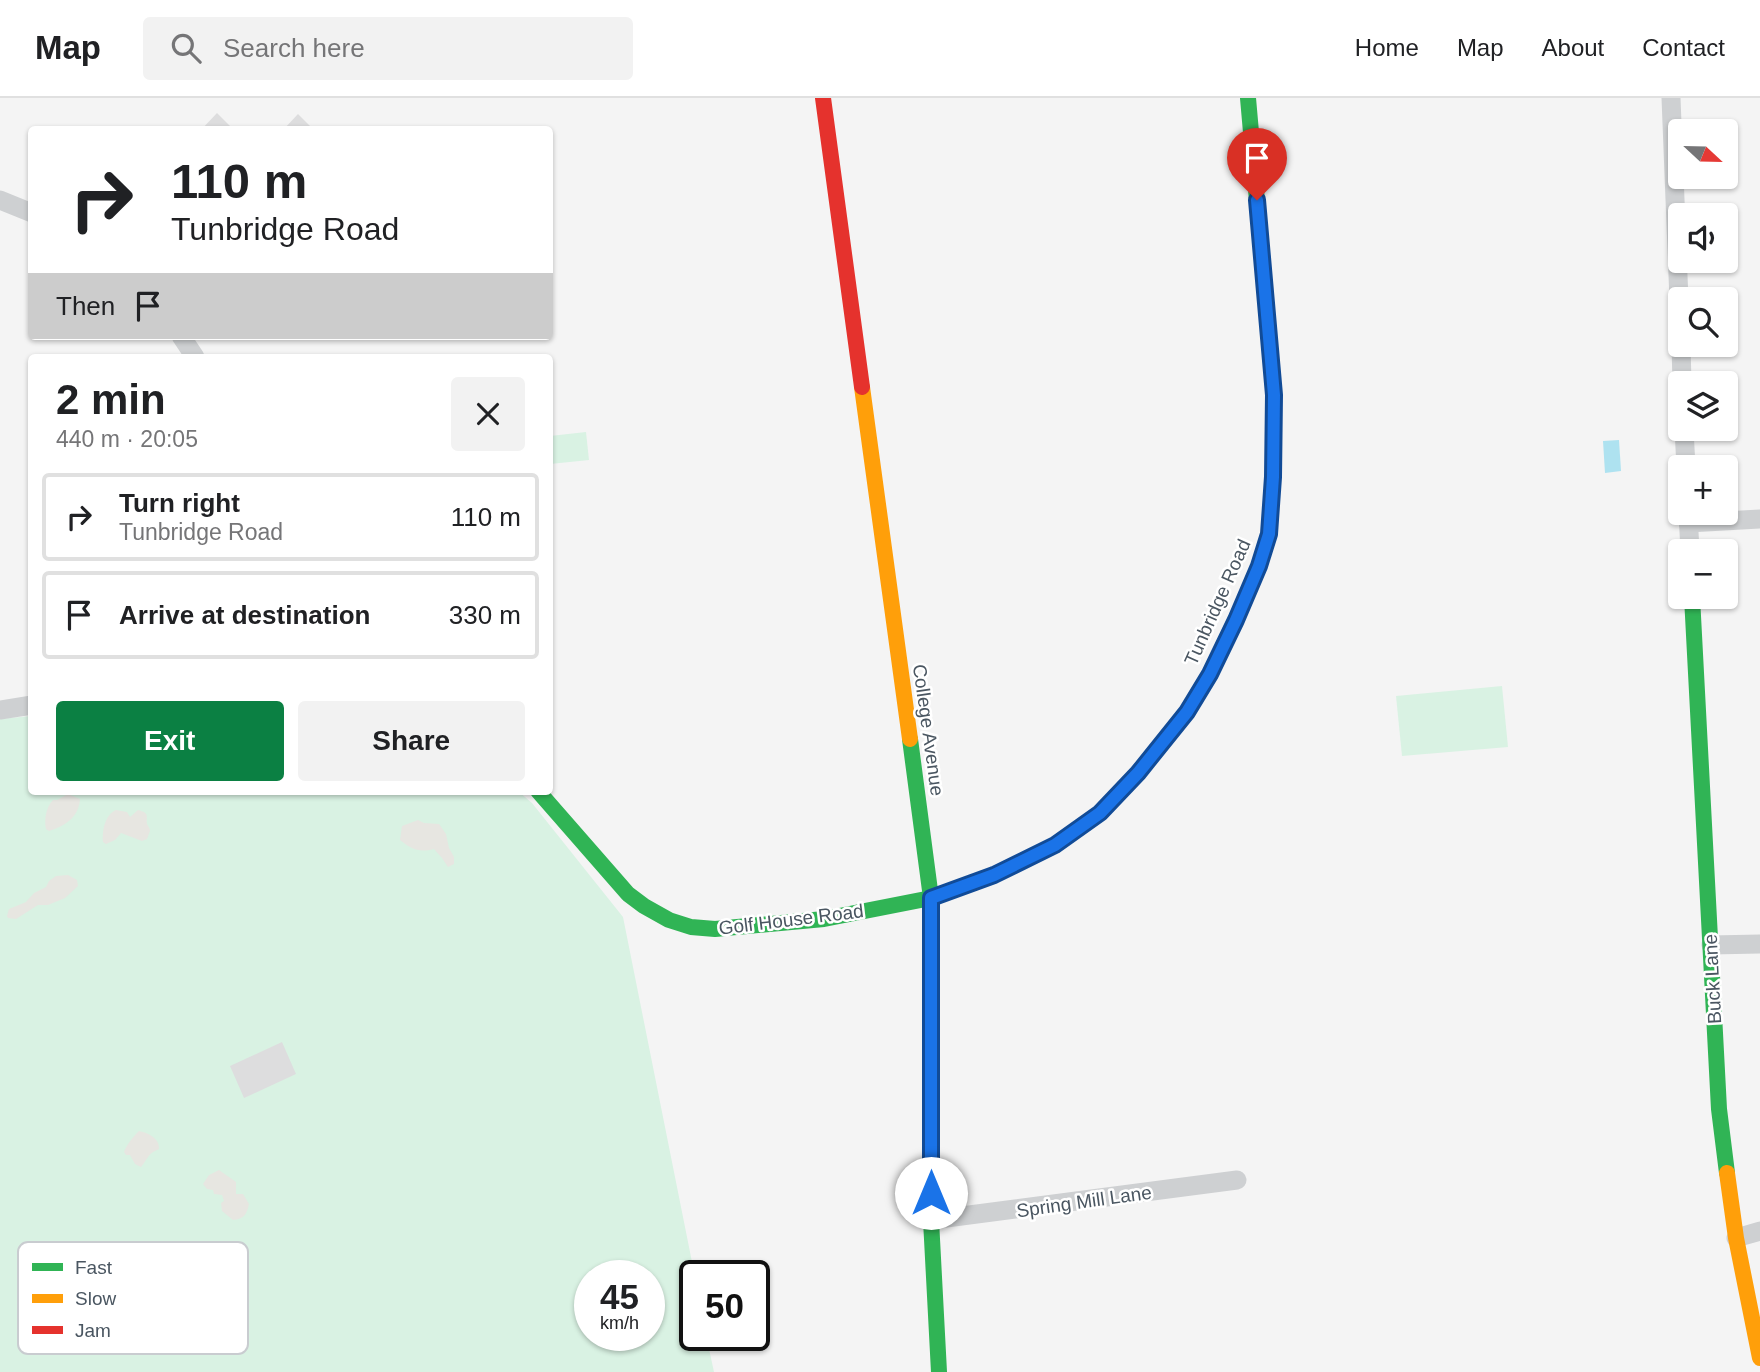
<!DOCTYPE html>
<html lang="en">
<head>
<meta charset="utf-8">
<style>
  body { margin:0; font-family:Helvetica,sans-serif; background:#f2f2f2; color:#202124; height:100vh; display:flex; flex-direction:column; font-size:26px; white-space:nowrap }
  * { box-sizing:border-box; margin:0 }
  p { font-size:23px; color:#757577 }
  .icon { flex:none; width:38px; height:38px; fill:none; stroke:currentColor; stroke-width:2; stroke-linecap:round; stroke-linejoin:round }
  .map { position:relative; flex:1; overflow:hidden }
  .sheet { position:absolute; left:28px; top:256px; width:525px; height:441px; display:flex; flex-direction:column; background:#fff; border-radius:7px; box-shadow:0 2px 5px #0004 }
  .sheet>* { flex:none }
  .banner { position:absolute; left:28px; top:28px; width:525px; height:214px; border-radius:7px; box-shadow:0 2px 5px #0004; background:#fff; color:#202124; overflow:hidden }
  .needle { width:46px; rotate:112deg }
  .fabs { position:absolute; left:1668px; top:21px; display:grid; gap:14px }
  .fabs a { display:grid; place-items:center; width:70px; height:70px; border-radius:7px; background:#fff; box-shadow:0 2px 5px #0004; font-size:35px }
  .speed { position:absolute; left:574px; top:1162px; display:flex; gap:14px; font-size:35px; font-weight:700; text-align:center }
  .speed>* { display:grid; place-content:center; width:91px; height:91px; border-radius:50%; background:#fff; box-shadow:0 2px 5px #0004; line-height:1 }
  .speed small { font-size:18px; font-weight:400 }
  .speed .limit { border:4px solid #111; border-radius:10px; background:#fff; color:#111 }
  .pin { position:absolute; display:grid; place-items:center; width:60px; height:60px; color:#fff; margin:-72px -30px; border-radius:50% 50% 50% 0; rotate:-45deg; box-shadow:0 0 7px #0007 }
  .pin .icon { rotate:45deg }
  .me { position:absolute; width:77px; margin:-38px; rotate:0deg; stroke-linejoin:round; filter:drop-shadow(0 0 5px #0008) }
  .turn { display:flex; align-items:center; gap:24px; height:147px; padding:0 28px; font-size:32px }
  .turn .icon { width:91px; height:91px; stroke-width:2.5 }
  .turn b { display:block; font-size:49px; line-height:60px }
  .then { display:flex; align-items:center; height:66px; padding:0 28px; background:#0003; gap:14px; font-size:26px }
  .round { display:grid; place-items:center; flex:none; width:74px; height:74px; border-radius:7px; background:#f2f2f2 }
  .overview { display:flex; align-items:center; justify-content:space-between; height:119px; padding:0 28px }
  h1 { font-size:42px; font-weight:600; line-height:52px }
  .button { display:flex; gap:14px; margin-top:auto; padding:14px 28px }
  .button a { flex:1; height:80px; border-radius:7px; background:#0b8043; color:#fff; font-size:28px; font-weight:600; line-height:80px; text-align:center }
  .button a+a { background:#f2f2f2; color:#202124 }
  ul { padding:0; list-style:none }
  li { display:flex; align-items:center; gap:21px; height:88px; margin:0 14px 10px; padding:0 14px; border:4px solid #e0e0e0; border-radius:7px }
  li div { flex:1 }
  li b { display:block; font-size:26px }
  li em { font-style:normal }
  header { display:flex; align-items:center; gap:42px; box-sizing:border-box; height:98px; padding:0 35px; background:#fff; border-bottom:2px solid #e0e0e0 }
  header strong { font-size:33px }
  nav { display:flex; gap:38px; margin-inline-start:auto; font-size:24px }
  .search { width:490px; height:63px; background:#f2f2f2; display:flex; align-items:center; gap:18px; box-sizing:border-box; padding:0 24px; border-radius:7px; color:#757577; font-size:26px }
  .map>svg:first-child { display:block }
</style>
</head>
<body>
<header>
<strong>Map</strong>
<div class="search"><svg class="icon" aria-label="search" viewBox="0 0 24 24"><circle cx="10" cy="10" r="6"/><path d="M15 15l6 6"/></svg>Search here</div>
<nav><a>Home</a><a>Map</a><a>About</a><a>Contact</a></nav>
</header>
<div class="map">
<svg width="1760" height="1274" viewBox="0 0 1760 1274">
  <rect width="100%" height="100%" fill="#f4f4f4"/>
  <g fill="#d9f2e3" fill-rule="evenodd">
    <path d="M586,334L589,362L550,366V338Z"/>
    <path d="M1502,588L1508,649L1402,658L1396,598Z"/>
    <path d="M31,618L32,693H518L532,705L623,819L695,1179V1237H706L714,1274H0V621ZM590,1178H649V1237H590Z"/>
  </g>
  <g fill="#e7e6e1">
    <path d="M68,696L80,701C79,719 65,728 49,733L46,731C44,722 46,709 53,702H57Z"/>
    <path d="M116,712L127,714L130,719L138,712C150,715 146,718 147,726C148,728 150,730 150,733L147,741L142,743L121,735L115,742L106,746L103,744C102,732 105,717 116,712Z"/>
    <path d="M418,722L424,725L439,726L446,736L449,750L454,759V766L448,769L442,760L434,751C419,755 411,751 400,742L402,728Z"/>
    <path d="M68,777L77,782L78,788L65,800L48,807H38L16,821L8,820L7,818L9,811L26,804L34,795L46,789L49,783L56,778Z"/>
    <path d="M139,1033C149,1035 160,1041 159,1051C147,1056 148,1061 141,1069L135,1066L130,1057H126L124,1054C127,1046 133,1039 139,1033Z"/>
    <path d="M219,1072L236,1084V1096H243L249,1106C247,1116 244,1121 233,1122L222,1113L221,1105L224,1103L222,1097L214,1096L213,1092L207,1091L203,1086L209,1077Z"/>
  </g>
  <path fill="#aee2f0" d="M1619,342L1621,373L1605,375L1603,343Z"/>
  <g fill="#ddddde">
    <path d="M217,15L234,32H201Z"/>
    <path d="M298,16L314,32H283Z"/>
    <path d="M282,944L296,976L244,1000L230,968Z"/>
  </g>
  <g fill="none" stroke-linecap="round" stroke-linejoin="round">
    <g stroke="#ced0d2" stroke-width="19">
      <path d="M1671,0L1680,228"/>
      <path d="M0,102L32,115"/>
      <path d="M181,238L195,259"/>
      <path d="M1681,247L1682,285"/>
      <path d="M1684,331L1686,369"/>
      <path d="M1688,415L1690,453"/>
      <path d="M1688,425L1760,421"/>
      <path d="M0,612L32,607"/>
      <path d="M1711,847L1760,846"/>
      <path d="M931,1122L1237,1082"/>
      <path d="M1736,1140L1760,1133"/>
    </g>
    <g stroke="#30b455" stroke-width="16">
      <path d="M1248,0L1269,240"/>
      <path d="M1692,499L1719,1011L1727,1075"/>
      <path d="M910,641L931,800V1122L939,1274"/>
      <path d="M538,693L628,796L644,808L669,822L691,829L715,831L824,821L931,800L994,777L1055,747L1100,715L1138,675L1187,614L1210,576L1243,506"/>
    </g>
    <g stroke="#ff9f0a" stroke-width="16">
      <path d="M862,289L910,641"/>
      <path d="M1243,506L1259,468L1269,436L1273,379L1274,297L1269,240"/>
      <path d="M1727,1075L1736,1140L1760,1260"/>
    </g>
    <path stroke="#e5322d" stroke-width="16" d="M823,0L862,289"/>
  </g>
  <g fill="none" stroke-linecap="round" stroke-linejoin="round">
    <g stroke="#114b97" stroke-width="18">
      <path id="route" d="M931,1095V800L994,777L1055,747L1100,715L1138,675L1187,614L1210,576L1236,522L1259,468L1269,436L1273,379L1274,297L1257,102"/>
    </g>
    <use href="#route" stroke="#1a73e8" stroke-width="12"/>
  </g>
  <g text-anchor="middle" stroke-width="5" stroke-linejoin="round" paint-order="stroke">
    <g font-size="19" fill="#4a5661" stroke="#fff">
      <text transform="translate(1217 504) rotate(-66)" y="7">Tunbridge Road</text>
      <text transform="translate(929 632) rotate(82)" y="7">College Avenue</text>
      <text transform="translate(791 821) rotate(-7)" y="7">Golf House Road</text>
      <text transform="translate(1712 881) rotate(-93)" y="7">Buck Lane</text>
      <text transform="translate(1084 1103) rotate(-8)" y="7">Spring Mill Lane</text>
    </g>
  </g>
  <rect x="18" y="1144" width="230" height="112" rx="10" fill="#fff" stroke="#c9ccd0" stroke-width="2"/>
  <rect x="32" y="1165" width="31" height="8" fill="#30b455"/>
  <rect x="32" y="1196" width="31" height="9" fill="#ff9f0a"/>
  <rect x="32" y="1228" width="31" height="8" fill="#e5322d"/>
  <g font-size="19" fill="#4a5661">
    <text x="75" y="1176">Fast</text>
    <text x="75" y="1207">Slow</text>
    <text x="75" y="1239">Jam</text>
  </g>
</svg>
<div class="fabs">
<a><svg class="needle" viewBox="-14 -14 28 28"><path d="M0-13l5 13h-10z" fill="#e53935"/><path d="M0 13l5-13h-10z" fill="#757577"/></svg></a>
<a><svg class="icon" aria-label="sound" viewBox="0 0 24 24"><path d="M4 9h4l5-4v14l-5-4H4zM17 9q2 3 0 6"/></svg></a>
<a><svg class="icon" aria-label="search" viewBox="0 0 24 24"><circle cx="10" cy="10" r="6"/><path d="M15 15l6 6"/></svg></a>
<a><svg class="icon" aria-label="layers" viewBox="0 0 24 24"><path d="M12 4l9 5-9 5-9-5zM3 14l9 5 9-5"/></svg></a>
<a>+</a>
<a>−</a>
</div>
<div class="speed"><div>45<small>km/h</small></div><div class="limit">50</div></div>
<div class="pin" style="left:1257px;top:102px;background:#d93025"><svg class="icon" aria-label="arrive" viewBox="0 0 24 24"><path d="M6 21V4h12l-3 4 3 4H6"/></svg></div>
<svg class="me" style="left:931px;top:1095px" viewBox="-20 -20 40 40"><circle r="19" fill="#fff"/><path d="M0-13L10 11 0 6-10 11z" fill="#1a73e8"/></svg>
<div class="banner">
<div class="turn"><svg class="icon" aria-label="right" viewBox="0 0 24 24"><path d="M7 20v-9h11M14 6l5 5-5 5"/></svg><div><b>110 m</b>Tunbridge Road</div></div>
<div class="then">Then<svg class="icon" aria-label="arrive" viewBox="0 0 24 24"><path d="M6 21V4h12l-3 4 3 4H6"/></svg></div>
</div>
<section class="sheet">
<div class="overview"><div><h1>2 min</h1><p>440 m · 20:05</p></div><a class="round"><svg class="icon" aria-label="close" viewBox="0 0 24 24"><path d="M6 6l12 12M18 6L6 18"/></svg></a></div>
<ul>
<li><svg class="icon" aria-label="right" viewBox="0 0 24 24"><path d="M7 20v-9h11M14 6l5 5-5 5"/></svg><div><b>Turn right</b><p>Tunbridge Road</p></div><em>110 m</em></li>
<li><svg class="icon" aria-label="arrive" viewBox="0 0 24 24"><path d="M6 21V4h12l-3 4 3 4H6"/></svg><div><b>Arrive at destination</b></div><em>330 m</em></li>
</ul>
<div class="button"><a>Exit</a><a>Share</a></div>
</section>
</div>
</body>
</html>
